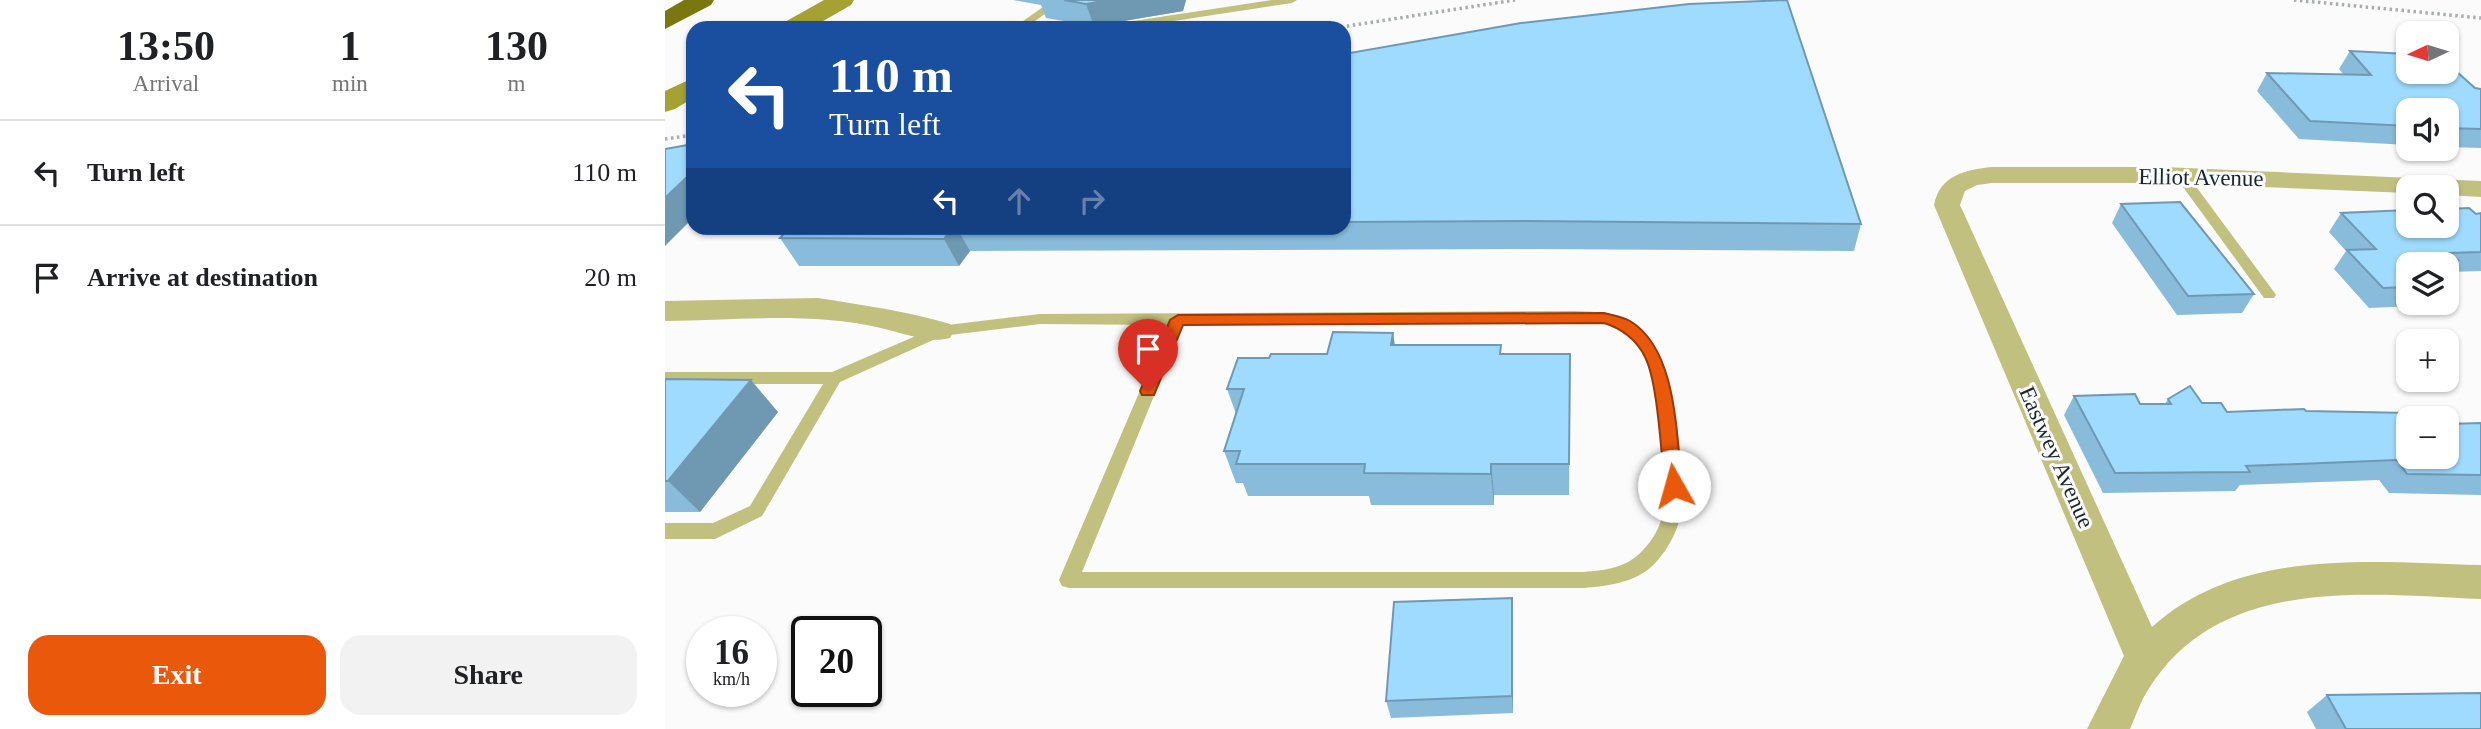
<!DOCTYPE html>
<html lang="en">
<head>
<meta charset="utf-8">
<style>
  body { margin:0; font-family:Georgia,serif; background:#f2f2f2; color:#202124; height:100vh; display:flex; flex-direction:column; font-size:26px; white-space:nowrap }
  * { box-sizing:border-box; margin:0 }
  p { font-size:23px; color:#757577 }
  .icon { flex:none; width:38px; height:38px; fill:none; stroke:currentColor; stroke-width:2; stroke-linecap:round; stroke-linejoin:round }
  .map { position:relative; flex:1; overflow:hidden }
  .drawer { display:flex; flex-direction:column; background:#fff; width:665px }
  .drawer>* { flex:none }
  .hud { position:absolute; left:21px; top:21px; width:665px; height:214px; border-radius:21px; box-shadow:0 2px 5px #0004; background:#1a4fa0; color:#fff; overflow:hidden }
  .needle { width:46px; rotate:266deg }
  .controls { position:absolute; left:1731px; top:21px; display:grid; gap:14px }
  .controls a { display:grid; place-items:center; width:63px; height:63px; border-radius:14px; background:#fff; box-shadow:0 2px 5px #0004; font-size:35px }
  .speed { position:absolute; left:21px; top:616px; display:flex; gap:14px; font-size:35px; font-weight:700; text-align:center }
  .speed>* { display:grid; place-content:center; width:91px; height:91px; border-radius:50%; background:#fff; box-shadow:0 2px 5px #0004; line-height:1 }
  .speed small { font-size:18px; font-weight:400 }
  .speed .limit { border:4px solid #111; border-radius:10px; background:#fff; color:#111 }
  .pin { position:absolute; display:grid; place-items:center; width:60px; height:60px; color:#fff; margin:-72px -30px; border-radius:50% 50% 50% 0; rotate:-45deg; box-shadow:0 0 7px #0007 }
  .pin .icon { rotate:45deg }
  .me { position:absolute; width:77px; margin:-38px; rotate:353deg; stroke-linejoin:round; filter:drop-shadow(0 0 5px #0008) }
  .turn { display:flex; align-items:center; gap:24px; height:147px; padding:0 28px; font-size:32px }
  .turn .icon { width:91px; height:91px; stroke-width:2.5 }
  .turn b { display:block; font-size:49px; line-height:60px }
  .lanes { display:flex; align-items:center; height:66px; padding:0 28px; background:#0003; justify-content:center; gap:35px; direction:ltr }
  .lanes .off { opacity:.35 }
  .eta { display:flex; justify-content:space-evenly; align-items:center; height:119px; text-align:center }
  .eta b { font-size:42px; font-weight:800; line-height:49px }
  .primary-button { display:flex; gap:14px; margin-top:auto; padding:14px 28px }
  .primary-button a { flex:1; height:80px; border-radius:21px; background:#ea580c; color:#fff; font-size:28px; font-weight:800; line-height:80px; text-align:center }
  .primary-button a+a { background:#f2f2f2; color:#202124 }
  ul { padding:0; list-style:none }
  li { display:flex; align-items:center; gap:21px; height:105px; padding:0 28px; border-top:2px solid #e0e0e0 }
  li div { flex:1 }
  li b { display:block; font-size:26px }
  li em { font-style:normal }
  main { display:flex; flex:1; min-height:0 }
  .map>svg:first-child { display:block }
</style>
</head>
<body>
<main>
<section class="drawer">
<div class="eta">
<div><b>13:50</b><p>Arrival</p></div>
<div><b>1</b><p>min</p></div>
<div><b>130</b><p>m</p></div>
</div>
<ul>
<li><svg class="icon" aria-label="left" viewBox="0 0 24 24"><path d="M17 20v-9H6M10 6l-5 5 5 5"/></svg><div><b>Turn left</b></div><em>110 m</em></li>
<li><svg class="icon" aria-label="arrive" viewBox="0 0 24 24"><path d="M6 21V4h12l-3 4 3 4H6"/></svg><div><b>Arrive at destination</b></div><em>20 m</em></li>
</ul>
<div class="primary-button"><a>Exit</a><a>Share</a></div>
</section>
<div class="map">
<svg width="1816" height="729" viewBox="0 0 1816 729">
  <rect width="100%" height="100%" fill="#fbfbfb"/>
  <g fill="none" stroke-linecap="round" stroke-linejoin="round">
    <g stroke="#a8adaf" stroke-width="3.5" stroke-dasharray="2.5 3.5" stroke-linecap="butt">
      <path d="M1629,0L1816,18"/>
      <path d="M670,28L850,0"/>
      <path d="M0,139L28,135"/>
    </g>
    <g fill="#c1c07f" fill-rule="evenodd">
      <path d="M388,0H400L360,28H348Z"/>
      <path d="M607,0H632L627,3L463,28H437L442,25Z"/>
      <path d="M1516,172L1521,173L1609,292L1611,295L1609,298H1599L1510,176Z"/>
      <path d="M909,311C928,312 950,311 967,322C978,329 988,342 994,354C1010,386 1021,477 1016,513C1013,532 1000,555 985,568C967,583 941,586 919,588H404L397,586L394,580L503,325L375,324L277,336L175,382L97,516L50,539H0V523H48L85,506L158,384H0V372H167L274,326L375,314ZM909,321C924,322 943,320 956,329C965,335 973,344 978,353C994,382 1003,479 998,513C995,527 988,540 978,550C962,568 941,570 919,572H417L518,325Z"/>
    </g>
    <g fill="#c1c07f" fill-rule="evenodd">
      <path d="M1327,167H1499L1816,181V197L1782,195V187H1743V193L1499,183H1327L1312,185L1300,191L1295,205L1487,627C1575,547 1707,562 1816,565V599C1700,594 1554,575 1483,690C1475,702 1471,716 1465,729H1422L1459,656L1269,205C1275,175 1300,170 1327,167Z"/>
      <path d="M153,298C197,305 242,311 285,324L289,331L285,338C264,344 238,333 216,328C145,312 72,320 0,321V301Z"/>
    </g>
    <g fill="#a5a233" fill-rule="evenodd">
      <path d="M159,0H189L186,5L146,28H114L118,23Z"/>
      <path d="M28,78V98L10,109L0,112V91Z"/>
    </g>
    <path fill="#7a7711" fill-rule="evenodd" d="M19,0H49L46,5L0,29V11Z"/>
  </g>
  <g fill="#89bcda">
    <path d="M348,0H521L518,11L429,26L381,18L376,5Z"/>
    <path d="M1685,51L1810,88L1816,89V148L1782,147V110H1743V145L1634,139L1592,91L1602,73L1679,75L1674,69Z"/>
    <path d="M679,54L1196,224L1189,251L863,249L305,251L294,266H134L115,238L124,228H679Z"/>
    <path d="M1456,204L1589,294L1577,313L1512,315L1447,223Z"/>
    <path d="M1676,213H1816V271L1784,272L1782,274V264H1743V303H1753L1750,306L1704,308L1669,269L1681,251L1664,232Z"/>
    <path d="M730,345H836V354H905L904,495H829V505H706L704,496H583L578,483H571L559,451L571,414L562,389L604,358L662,354Z"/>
    <path d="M0,379L113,412L35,512H0Z"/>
    <path d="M1409,396L1475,404H1500L1503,399L1537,403L1562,412L1641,411L1743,457L1816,423V495L1724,493L1714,480L1575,485L1570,491L1438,493L1399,415Z"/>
    <path d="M847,598L848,616V713L726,718L721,701Z"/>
    <path d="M1662,695L1816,729H1651L1642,712Z"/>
  </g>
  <g fill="#6f99b2">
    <path d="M443,0H521L518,11L429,26L421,4Z"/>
    <path d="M28,177V218L0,246V198L21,178Z"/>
    <path d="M287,228H292L305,251L294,266L279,239Z"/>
    <path d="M728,333L733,365L726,345Z"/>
    <path d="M86,380L113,412L35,512L3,481Z"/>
    <path d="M826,464L829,495V505L826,474Z"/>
    <path d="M847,598L848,616V713L847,696Z"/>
  </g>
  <g fill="#9fdbfe" stroke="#6f99b2" stroke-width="2">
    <path d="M399,0H443L421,4Z"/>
    <path d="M1122,0L1196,224L862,221L679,222V54L856,23L1024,4Z"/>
    <path d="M1685,51L1743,54V72H1782V63L1810,88L1816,89V129L1782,128V110H1743V126L1645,121L1602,73L1706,75Z"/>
    <path d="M28,144V177L21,178L0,198V149Z"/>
    <path d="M1515,202L1589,294L1523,296L1456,204Z"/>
    <path d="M1804,208L1811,214L1816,213V252L1785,253L1793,260L1770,261L1774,264H1743V287L1718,288L1682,250L1711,249L1676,213L1743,210V226H1782V209Z"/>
    <path d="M124,228H287L279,239L115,238Z"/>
    <path d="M668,332L728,333L726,345H836L835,354H905L904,464H826V474L699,473L700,464H571L575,451H559L579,389H562L573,358H604L606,354H662Z"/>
    <path d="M0,379L86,380L3,481H0Z"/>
    <path d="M1525,386L1537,403H1556L1562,412L1639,409L1641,411L1745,413L1749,418H1743V457H1782V424L1816,423V475L1742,474L1732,460L1581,466L1585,472L1450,473L1409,396L1470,394L1475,404H1506L1503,399Z"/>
    <path d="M847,598V696L721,701L729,602Z"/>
    <path d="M1816,693V729H1681L1662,695Z"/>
  </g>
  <path fill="#ea580c" stroke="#983908" stroke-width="2" d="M939,313C947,315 958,317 965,321C1013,350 1011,437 1017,486L1015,491H1002L1000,486C996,455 993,382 980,357C972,340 956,328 939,323L518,325L489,395H477L475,391L505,320L513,315Z"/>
  <g text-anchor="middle" stroke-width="6" stroke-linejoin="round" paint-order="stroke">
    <g font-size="23" fill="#19262d" stroke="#fbfbfb">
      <text transform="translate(1536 177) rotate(1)" y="8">Elliot Avenue</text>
      <text transform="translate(1392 457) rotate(66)" y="8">Eastwey Avenue</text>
    </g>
  </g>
</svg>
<div class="controls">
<a><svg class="needle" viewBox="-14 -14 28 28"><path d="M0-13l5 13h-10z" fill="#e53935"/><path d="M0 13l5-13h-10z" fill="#757577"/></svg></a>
<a><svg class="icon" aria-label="sound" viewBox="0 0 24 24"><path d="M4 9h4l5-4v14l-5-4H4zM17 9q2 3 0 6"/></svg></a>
<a><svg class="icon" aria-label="search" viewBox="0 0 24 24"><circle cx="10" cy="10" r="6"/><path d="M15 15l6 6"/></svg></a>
<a><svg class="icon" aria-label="layers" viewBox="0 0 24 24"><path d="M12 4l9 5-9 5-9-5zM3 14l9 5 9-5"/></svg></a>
<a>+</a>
<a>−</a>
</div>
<div class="speed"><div>16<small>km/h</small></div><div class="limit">20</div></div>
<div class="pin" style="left:483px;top:391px;background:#d93025"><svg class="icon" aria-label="arrive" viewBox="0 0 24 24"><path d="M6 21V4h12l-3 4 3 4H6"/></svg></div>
<svg class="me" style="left:1009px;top:486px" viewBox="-20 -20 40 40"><circle r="19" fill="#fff"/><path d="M0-13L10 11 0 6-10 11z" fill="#ea580c"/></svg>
<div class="hud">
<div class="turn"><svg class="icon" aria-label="left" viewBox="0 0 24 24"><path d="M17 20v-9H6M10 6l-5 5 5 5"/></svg><div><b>110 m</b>Turn left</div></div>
<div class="lanes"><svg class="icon" aria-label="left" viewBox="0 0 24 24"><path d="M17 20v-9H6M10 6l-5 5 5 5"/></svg><svg class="icon off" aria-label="ahead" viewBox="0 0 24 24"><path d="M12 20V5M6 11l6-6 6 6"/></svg><svg class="icon off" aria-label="right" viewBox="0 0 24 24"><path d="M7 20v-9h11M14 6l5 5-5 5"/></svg></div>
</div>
</div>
</main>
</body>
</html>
